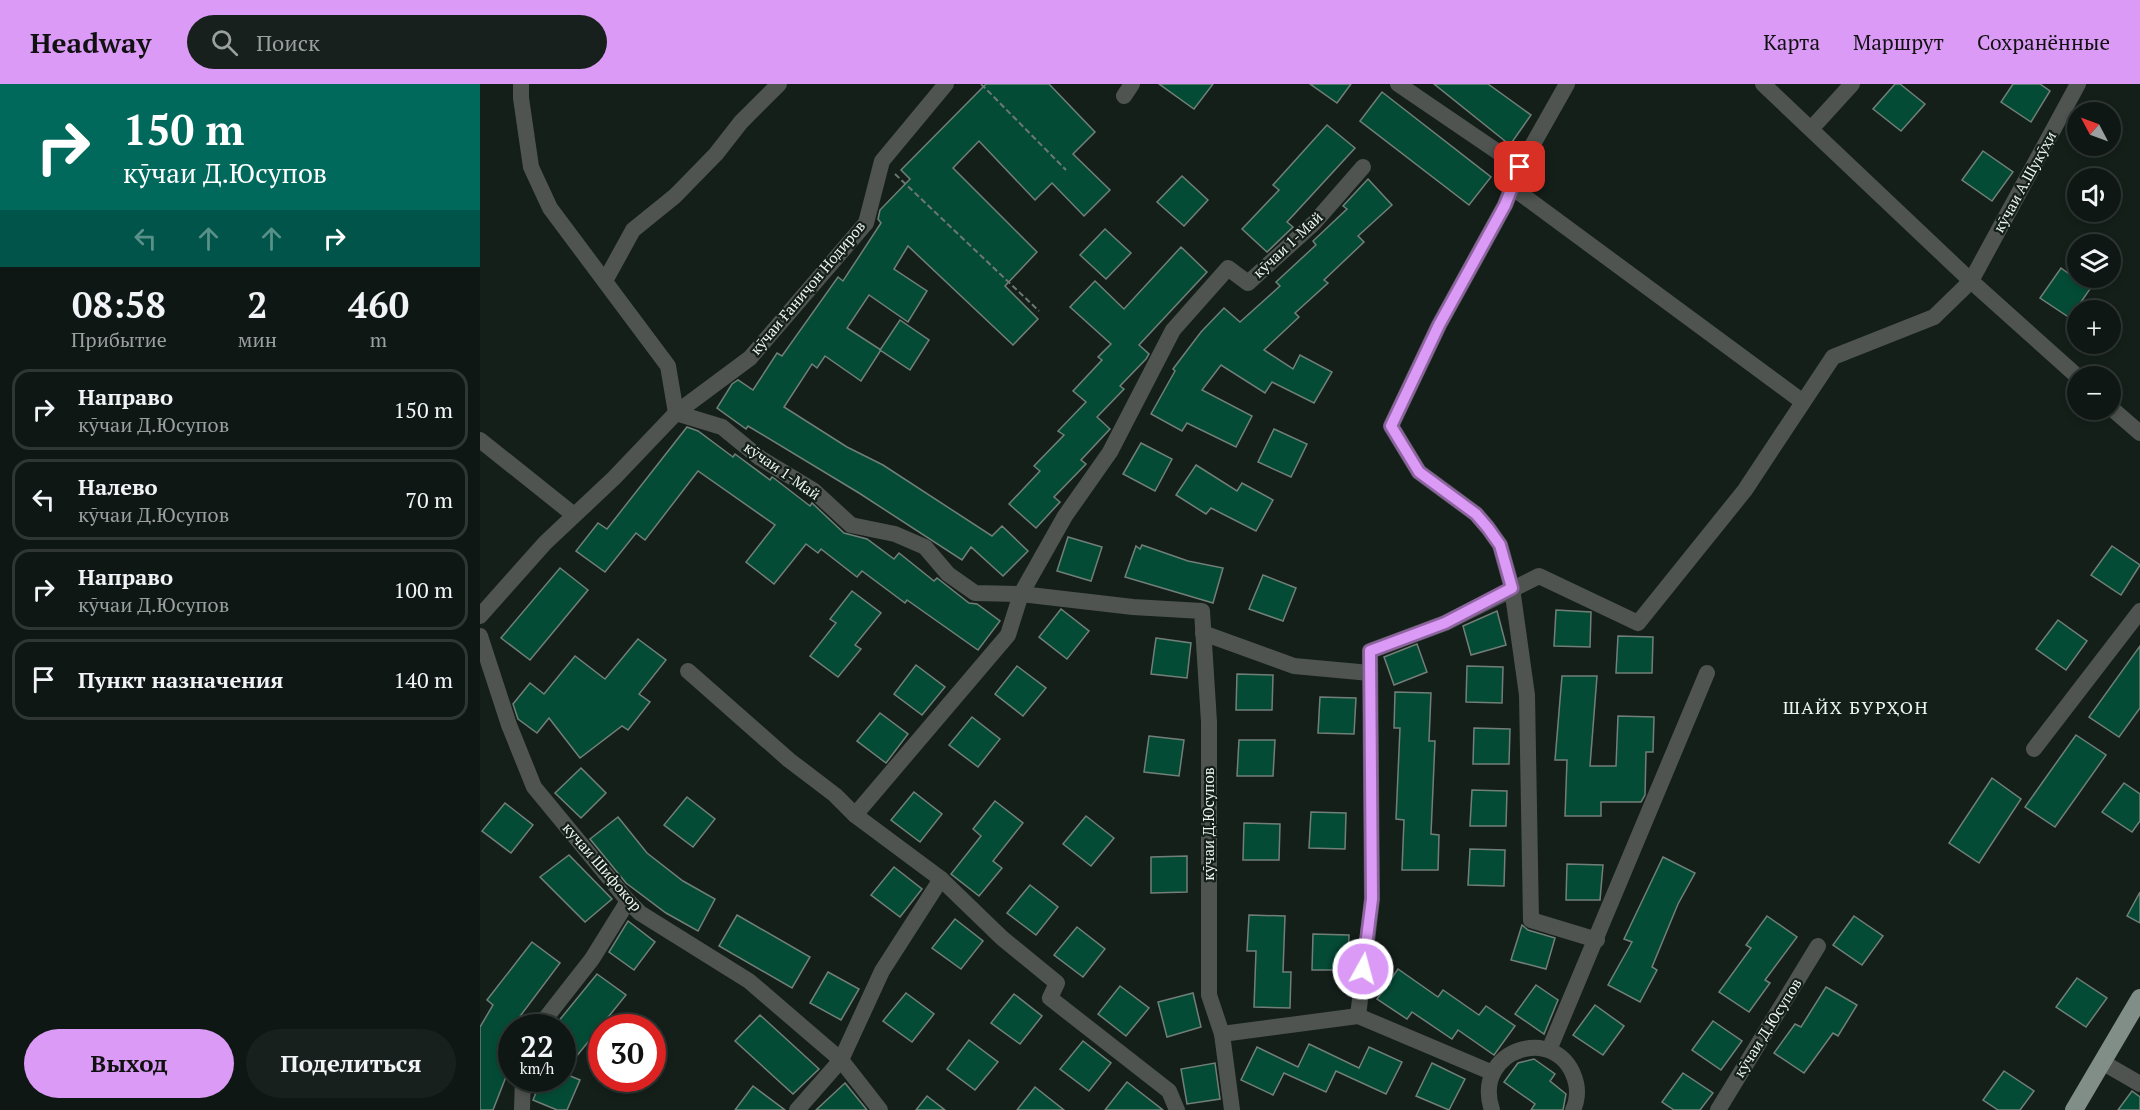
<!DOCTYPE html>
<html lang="ru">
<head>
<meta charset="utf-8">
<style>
  body { margin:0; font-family:"PT Serif",serif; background:#18201d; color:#f1f3f6; height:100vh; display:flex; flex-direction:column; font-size:22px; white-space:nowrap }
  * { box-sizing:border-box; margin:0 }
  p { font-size:20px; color:#9b9fa0 }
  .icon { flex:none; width:33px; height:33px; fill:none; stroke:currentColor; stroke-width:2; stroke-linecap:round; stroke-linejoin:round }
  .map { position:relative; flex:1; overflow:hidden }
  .side { display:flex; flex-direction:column; background:#0f1714; width:480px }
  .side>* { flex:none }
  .banner { background:#00695c; color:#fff; overflow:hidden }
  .needle { width:39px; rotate:311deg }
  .tools { position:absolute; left:1587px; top:18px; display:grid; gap:12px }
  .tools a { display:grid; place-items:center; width:54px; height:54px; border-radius:50%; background:#0f1714; box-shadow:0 3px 9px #0003,0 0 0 2px #2f3634; font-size:30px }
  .speed { position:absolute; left:18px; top:930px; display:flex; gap:12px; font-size:30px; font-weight:700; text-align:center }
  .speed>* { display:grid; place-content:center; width:78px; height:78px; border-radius:50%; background:#0f1714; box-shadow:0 3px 9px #0003,0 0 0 2px #2f3634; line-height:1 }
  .speed small { font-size:15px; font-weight:400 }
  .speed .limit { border:9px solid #d22; background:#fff; color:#111 }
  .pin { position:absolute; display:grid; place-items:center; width:51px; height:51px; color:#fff; margin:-26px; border-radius:12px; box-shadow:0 3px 9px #0006 }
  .me { position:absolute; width:66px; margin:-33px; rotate:7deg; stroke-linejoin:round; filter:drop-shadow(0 0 4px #0008) }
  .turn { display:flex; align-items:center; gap:21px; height:126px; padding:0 24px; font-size:27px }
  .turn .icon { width:78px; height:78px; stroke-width:2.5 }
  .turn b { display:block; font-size:42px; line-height:51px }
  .lanes { display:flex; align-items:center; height:57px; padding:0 24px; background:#0003; justify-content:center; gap:30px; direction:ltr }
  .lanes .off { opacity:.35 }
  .eta { display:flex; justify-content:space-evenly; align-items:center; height:102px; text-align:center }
  .eta b { font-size:36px; font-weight:600; line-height:42px }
  .action { display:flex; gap:12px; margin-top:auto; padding:12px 24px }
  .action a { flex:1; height:69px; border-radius:36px; background:#da9af6; color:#111; font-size:24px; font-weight:600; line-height:69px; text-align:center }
  .action a+a { background:#18201d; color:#f1f3f6 }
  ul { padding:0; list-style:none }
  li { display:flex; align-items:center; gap:18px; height:81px; margin:0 12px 9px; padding:0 12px; border:3px solid #2f3634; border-radius:18px }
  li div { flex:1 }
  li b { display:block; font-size:22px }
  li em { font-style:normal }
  header { display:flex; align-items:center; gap:36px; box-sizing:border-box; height:84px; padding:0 30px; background:#da9af6; color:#111 }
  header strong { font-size:28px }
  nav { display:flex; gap:33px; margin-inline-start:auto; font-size:21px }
  .search { width:420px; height:54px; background:#18201d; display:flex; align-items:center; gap:15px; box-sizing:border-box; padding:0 21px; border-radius:33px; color:#9b9fa0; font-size:22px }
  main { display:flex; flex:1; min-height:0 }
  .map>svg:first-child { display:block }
</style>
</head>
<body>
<header>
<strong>Headway</strong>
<div class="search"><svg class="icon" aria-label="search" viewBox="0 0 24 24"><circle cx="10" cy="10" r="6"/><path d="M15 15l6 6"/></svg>Поиск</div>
<nav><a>Карта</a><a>Маршрут</a><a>Сохранённые</a></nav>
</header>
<main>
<section class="side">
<div class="banner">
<div class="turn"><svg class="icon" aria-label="right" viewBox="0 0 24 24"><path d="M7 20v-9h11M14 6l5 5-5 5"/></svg><div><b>150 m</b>кӯчаи Д.Юсупов</div></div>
<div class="lanes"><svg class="icon off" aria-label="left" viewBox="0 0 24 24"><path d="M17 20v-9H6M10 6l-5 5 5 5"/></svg><svg class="icon off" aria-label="ahead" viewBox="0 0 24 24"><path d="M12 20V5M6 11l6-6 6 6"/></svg><svg class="icon off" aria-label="ahead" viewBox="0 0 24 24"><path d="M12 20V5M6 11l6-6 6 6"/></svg><svg class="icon" aria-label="right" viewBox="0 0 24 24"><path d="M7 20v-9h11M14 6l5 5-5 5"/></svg></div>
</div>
<div class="eta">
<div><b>08:58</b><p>Прибытие</p></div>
<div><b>2</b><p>мин</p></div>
<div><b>460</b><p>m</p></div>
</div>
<ul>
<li><svg class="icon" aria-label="right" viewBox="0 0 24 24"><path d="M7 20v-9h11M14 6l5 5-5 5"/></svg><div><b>Направо</b><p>кӯчаи Д.Юсупов</p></div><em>150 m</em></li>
<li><svg class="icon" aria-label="left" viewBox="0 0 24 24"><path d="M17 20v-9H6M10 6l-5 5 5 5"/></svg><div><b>Налево</b><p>кӯчаи Д.Юсупов</p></div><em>70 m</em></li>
<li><svg class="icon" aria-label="right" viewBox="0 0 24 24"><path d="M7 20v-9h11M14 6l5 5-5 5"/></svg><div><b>Направо</b><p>кӯчаи Д.Юсупов</p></div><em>100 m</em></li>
<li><svg class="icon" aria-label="arrive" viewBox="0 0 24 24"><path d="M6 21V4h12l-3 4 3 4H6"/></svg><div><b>Пункт назначения</b></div><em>140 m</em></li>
</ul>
<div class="action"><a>Выход</a><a>Поделиться</a></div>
</section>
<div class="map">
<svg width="1660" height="1026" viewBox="0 0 1660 1026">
  <rect width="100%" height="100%" fill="#141f1a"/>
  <g fill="#044b35" stroke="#727f79" stroke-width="1.5">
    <path d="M506,0H569L615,48L593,70L630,106L604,132L572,99L555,116L499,57L473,84L557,168L525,202L558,235L533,261L428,162L414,185L447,207L428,238L389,211L367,244L401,266L381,297L345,272L337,284L332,280L304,323L367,363L403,381L512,452L522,442L548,467L523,492L491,463L482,476L379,409L268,342L266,345L237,324L252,300L258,296L273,306L297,269L302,272L358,193L363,197L401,139L398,135L400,126L430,95L421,86Z"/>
    <path d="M679,0H733L714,25Z"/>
    <path d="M830,0H871L857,19Z"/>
    <path d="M954,0H1008L1051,31L1030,61Z"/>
    <path d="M1415,0H1420L1445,20L1421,47L1393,25Z"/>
    <path d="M1533,0H1560L1570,7L1551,38L1521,18Z"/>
    <path d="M902,8L1011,93L989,121L880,37Z"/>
    <path d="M847,41L875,64L807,138L813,143L787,168L762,145L799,106L793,101Z"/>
    <path d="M1503,67L1533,88L1512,117L1482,96Z"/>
    <path d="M702,92L728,116L704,142L677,118Z"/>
    <path d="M888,95L912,121L878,152L884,158L844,196L848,199L815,229L819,233L784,266L813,285L820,271L852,288L834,319L792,298L785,309L741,281L722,306L772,332L756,363L707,339L702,347L671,330L695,287L693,285L721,248L744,224L760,238L800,202L796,198L836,161L833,157L867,125L863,122Z"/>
    <path d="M625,145L651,169L626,195L600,171Z"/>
    <path d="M701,163L727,188L659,261L669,270L666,275L640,302L644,305L617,333L630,345L601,376L606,380L574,413L580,418L556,444L529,420L560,387L554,382L584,351L578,347L606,318L593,307L622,276L618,273L631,260L590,223L615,197L644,225Z"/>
    <path d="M1581,184L1610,205L1590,234L1560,214Z"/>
    <path d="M420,236L449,256L430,286L400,266Z"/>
    <path d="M207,343L218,347L253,373L255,370L290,396L292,393L295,395L330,422L332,419L364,449L387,455L414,475L419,469L454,497L457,494L489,519L497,520L520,537L498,566L427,516L425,519L382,487L377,493L341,465L338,469L326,460L294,500L266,478L295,441L218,387L165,456L156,449L125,488L96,467L118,439L127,445Z"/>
    <path d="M794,345L827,360L811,393L778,378Z"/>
    <path d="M661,359L692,375L675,407L643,390Z"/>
    <path d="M716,381L757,407L762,399L793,416L776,447L731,424L726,430L696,411Z"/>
    <path d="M588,453L622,463L611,497L577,487Z"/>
    <path d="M662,461L708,477L743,484L733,519L645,493L656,462L660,465Z"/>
    <path d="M1632,462L1660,481L1641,511L1611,491Z"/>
    <path d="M80,484L108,506L50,576L21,554Z"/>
    <path d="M783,491L816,504L803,537L769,525Z"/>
    <path d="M372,507L401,529L375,561L381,565L358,593L330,572L356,539L350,535Z"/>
    <path d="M581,525L609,547L587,575L559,553Z"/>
    <path d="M1076,526L1111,528L1110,563L1074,562Z"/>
    <path d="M1017,527L1026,561L991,571L983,542Z"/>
    <path d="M1578,536L1607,557L1586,586L1556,565Z"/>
    <path d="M1138,552L1173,553L1172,589H1136Z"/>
    <path d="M676,554L711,559L707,594L671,590Z"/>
    <path d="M158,555L186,576L159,610L170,618L148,646L142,642L100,674L69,634L57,649L38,635L33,620L50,599L64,610L95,572L125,595Z"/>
    <path d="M937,560L947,588L914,601L904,573Z"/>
    <path d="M1660,562V624L1639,653L1609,633Z"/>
    <path d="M436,581L465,603L442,631L414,610Z"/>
    <path d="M537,582L566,604L543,632L515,610Z"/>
    <path d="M987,582L1023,583L1022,619L986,618Z"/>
    <path d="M757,590L793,591L792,626H756Z"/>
    <path d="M1082,592H1117L1110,682H1136L1138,632L1174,633L1173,668H1166L1165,711L1161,718H1121V732H1085L1087,676H1075Z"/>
    <path d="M915,608L951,609L949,657H955L951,750L959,751L958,786H922L924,736L916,735L920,644H914Z"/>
    <path d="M840,613L876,614L874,650L838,649Z"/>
    <path d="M400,629L428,650L406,679L377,657Z"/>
    <path d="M492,633L520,655L498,683L469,661Z"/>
    <path d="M994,644L1030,645L1029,680H993Z"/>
    <path d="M1596,651L1626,671L1575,743L1545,723Z"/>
    <path d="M669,652L704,656L699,692L664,688Z"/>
    <path d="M759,656H795L793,692H757Z"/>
    <path d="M101,684L126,709L101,734L75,709Z"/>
    <path d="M1512,694L1541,715L1499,779L1469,759Z"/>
    <path d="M1644,699L1660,710V737L1652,748L1622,728Z"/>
    <path d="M992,706L1027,707L1026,742H990Z"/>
    <path d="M434,708L462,730L440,758L411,736Z"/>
    <path d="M207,713L235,735L213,763L184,741Z"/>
    <path d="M515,717L543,739L513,777L522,784L499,812L471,790L501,752L493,745Z"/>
    <path d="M25,719L53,741L31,769L2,747Z"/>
    <path d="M831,728L866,729L865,765L829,764Z"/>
    <path d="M606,732L634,754L611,782L583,760Z"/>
    <path d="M138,733L167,769L203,797L235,815L218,847L186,829L146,799L110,755Z"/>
    <path d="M764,739L800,740L799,776H763Z"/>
    <path d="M990,765L1025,766L1024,802L988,801Z"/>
    <path d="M89,771L132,815L105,838L60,793Z"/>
    <path d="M707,772V808L671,809V773Z"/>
    <path d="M1183,773L1215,789L1198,820L1172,883L1177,886L1160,918L1128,901L1152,858L1144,855Z"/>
    <path d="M1087,780L1123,781L1120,816H1086Z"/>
    <path d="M414,783L442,805L420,833L391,811Z"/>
    <path d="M550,801L578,823L556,851L527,829Z"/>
    <path d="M1660,808V839L1647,832Z"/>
    <path d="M257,831L330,873L312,904L239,862Z"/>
    <path d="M769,831L805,832L803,888H811L810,924L774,923L776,867H767Z"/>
    <path d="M1287,832L1317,853L1285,896L1290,899L1269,928L1239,908L1271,864L1266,861Z"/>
    <path d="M1374,832L1403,852L1382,881L1353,861Z"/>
    <path d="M475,835L503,857L481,885L452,864Z"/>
    <path d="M148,837L175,858L154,886L129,868Z"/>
    <path d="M1042,841L1048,846L1075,854L1066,885L1031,876Z"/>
    <path d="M597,843L625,865L603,893L574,871Z"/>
    <path d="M833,850L869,851L868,886H832Z"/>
    <path d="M52,858L80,879L32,943V960L22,976L31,980L13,1026H0V943L13,921L7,916Z"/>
    <path d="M918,885L958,913L963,906L999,931L1006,922L1035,942L1014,971L978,946L972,955L932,928L927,935L897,915Z"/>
    <path d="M348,888L379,905L361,936L330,919Z"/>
    <path d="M117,890L146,911L83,989L100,996L87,1026H77L53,1016L62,994H82V944H73Z"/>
    <path d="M1597,894L1627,914L1606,943L1576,923Z"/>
    <path d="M1056,901L1078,916L1064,950L1035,930Z"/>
    <path d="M640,902L669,924L646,952L618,930Z"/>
    <path d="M1346,903L1377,921L1358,952L1353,949L1324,989L1294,969L1315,940L1321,943Z"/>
    <path d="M426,909L454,930L432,958L403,937Z"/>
    <path d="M713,909L721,943L687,953L678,918Z"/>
    <path d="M534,910L562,932L540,960L511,939Z"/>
    <path d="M1115,921L1144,942L1123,971L1093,951Z"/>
    <path d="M280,931L339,985L313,1010L255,957Z"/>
    <path d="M1233,937L1262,957L1241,986L1212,966Z"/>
    <path d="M489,956L518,978L495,1006L467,985Z"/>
    <path d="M603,957L631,979L609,1007L580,985Z"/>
    <path d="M829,960L879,984L889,963L922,978L906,1010L856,987L846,1008L804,989L793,1011L761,996L777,963L818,983Z"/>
    <path d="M1054,975L1075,990L1070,997L1086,1010L1083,1026H1051L1055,1020L1024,998L1038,979Z"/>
    <path d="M735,979L740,1015L707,1020L701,985Z"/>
    <path d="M952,979L985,995L969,1026L936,1012Z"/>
    <path d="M1524,987L1554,1007L1540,1026H1518L1503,1016Z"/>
    <path d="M1203,989L1233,1009L1220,1026H1194L1182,1018Z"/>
    <path d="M647,998L683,1026H625Z"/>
    <path d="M365,999L387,1026H336Z"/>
    <path d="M273,1002L305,1026H255Z"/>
    <path d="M555,1003L584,1026H537Z"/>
    <path d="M1652,1007L1660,1013V1026H1638Z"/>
    <path d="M447,1012L465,1026H436Z"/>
  </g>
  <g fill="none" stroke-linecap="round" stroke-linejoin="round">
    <g stroke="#6e7873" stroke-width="2" stroke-dasharray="6 3" stroke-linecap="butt">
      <path d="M501,0L586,86"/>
      <path d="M415,90L559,227"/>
    </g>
    <g stroke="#4f5451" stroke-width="16">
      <path d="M41,0V14L51,83L70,124L188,282L196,329"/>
      <path d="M918,0L1040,83"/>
      <path d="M1087,0L1040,83L1025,121L959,241L911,342L939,388L996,430L1008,444L1020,461L1032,504L1047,611L1051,836L1117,856"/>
      <path d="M1283,0L1491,197L1598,293"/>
      <path d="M644,12L652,0"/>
      <path d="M1331,45L1372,0"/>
      <path d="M1033,104L1323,318"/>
      <path d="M125,197L153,146L195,112L236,70L261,38L299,0"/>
      <path d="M1630,323L1660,349"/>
      <path d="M196,329L242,343L280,374L333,406L371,441L415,450L445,463L468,490L495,509L541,510L653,523L722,527L729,638V911L742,950L752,1026"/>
      <path d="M0,356L94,431"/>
      <path d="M0,532L65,459L134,394L196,329L270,274L386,139L402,77L466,0"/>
      <path d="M723,549L814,582L890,589"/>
      <path d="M0,552L29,641L54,703L148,817L160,829L269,897L361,976L400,1026"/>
      <path d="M208,587L309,676L355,711L375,731L461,795L522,854L577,899L570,914L689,1007L697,1026"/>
      <path d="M1554,665L1660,527"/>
      <path d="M375,731L528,551L541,510L585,432L630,368L693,246L748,184L768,199L834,139L883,83"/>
      <path d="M878,932L892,815L890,567L965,539L1059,492L1158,539L1265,406L1353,273L1454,233L1491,197L1598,0"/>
      <path d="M58,944L112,875L148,817"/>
      <path d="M742,950L878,932L1013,989"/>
      <path d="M1069,966L1227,589"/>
      <path d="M1622,978L1660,1000"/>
      <path d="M42,1026L43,994"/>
      <path d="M317,1026L361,976L402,887L461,795"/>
      <path d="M1012,1026C991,964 1081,937 1096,999C1098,1007 1097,1018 1093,1026"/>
      <path d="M1238,1026L1338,862"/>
    </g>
    <path stroke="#818d87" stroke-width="18" d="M1594,1026L1660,914"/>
  </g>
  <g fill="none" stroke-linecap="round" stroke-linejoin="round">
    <g stroke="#8e64a0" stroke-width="15">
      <path id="route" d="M883,885L892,815L890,567L965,539L1032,504L1020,461L1008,444L996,430L939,388L911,342L959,241L1025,121L1040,83"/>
    </g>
    <use href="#route" stroke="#da9af6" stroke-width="10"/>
  </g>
  <g text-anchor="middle" stroke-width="4.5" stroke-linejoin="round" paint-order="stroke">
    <g font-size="15" fill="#edf5f1" stroke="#141f1a">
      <text transform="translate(1545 98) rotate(-61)" y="5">кӯчаи А.Шукӯҳи</text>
      <text transform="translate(808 161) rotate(-43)" y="5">кӯчаи 1-Май</text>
      <text transform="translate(328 204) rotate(-50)" y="5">кӯчаи Ғаниҷон Нодиров</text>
      <text transform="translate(302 387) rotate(35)" y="5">кӯчаи 1-Май</text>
      <text transform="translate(729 740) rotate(-90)" y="5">кӯчаи Д.Юсупов</text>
      <text transform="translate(122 783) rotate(49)" y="5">кучаи Шифокор</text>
      <text transform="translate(1288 944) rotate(-58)" y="5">кӯчаи Д.Юсупов</text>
    </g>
    <g font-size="18" letter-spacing="1.5" fill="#edf5f1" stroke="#141f1a">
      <text x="1376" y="630">ШАЙХ БУРҲОН</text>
    </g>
  </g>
</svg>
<div class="tools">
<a><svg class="needle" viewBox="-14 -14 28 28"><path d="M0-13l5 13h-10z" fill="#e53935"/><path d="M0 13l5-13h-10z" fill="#9b9fa0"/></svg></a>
<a><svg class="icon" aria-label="sound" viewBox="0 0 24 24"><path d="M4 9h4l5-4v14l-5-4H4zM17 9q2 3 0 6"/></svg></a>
<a><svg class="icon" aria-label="layers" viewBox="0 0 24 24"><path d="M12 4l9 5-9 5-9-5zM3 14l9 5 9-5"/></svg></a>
<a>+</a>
<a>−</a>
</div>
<div class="speed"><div>22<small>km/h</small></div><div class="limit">30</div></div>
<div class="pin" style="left:1040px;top:83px;background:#d93025"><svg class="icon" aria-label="arrive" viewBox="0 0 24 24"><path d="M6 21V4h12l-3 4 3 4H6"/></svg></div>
<svg class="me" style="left:883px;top:885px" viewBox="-20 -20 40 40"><circle r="17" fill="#da9af6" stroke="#fff" stroke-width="3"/><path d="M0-11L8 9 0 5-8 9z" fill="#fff"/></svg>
</div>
</main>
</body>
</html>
